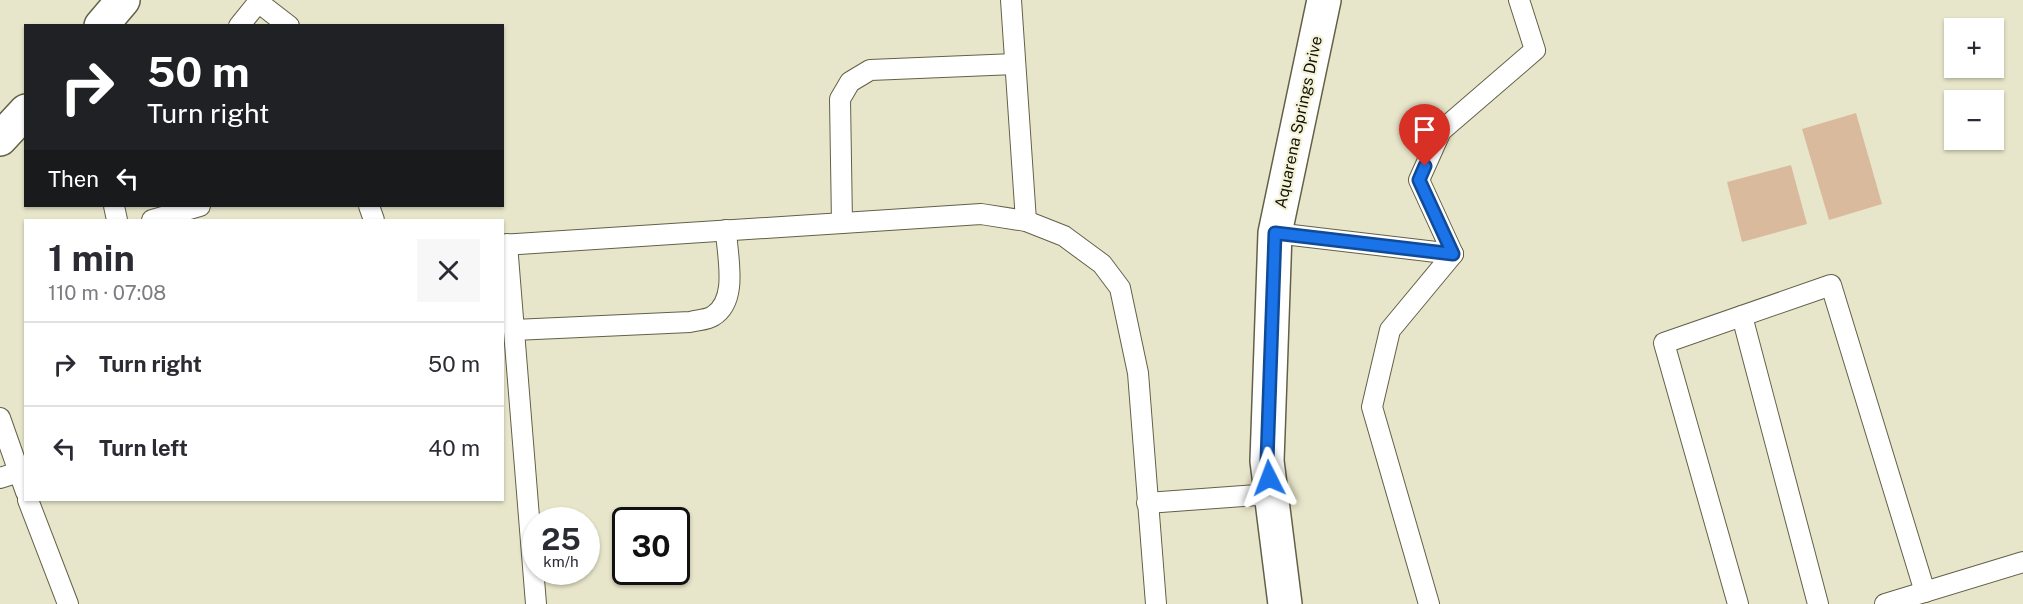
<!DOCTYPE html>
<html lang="en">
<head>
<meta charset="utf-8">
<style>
  body { margin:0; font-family:"Public Sans",sans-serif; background:#f7f7f7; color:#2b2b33; height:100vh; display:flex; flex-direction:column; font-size:22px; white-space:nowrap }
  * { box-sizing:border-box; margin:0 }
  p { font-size:20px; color:#7c7c81 }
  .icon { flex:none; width:33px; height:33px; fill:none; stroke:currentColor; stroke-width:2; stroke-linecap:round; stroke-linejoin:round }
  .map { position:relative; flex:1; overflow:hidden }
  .panel { position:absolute; left:24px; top:219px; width:480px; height:282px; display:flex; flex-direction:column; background:#fff; border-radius:0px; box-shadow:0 2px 4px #0004 }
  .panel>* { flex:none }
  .banner { position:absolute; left:24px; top:24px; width:480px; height:183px; border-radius:0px; box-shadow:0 2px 4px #0004; background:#202124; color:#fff; overflow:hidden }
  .tools { position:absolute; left:1944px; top:18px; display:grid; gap:12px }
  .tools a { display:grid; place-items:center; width:60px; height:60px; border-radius:0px; background:#fff; box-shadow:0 2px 4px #0004; font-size:30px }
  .speed { position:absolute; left:522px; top:507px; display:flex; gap:12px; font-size:30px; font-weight:700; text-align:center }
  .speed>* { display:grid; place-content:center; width:78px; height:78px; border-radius:50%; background:#fff; box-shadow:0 2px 4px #0004; line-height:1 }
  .speed small { font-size:15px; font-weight:400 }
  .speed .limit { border:3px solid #111; border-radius:9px; background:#fff; color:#111 }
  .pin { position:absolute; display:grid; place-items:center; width:51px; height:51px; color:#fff; margin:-62px -26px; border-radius:50% 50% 50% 0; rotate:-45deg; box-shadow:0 0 6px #0007 }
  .pin .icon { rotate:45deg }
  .me { position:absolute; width:66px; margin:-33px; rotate:357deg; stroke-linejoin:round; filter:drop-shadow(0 0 4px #0008) }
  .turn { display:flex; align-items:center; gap:21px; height:126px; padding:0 24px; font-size:27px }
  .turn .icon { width:78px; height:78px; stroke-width:2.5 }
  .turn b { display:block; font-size:42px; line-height:51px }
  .then { display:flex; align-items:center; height:57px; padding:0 24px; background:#0003; gap:12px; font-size:22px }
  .round { display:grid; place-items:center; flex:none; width:63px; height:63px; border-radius:0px; background:#f7f7f7 }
  .head { display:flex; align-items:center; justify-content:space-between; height:102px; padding:0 24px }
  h1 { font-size:36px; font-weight:700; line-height:45px }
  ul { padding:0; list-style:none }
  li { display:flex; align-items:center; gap:18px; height:84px; padding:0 24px; border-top:2px solid #e1e1e2 }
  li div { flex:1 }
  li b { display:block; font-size:22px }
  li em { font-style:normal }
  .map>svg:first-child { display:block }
</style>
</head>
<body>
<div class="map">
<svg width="2023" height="604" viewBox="0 0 2023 604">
  <rect width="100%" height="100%" fill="#e8e6ca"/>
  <g fill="#daba9d">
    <path d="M1856,113L1882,204L1829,220L1802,129Z"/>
    <path d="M1791,165L1807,224L1742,242L1727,182Z"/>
  </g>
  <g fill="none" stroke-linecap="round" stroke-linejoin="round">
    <g stroke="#636048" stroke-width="22">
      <g id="service">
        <path d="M1011,0L1026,221"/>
        <path d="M258,2L289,26"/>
        <path d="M239,26L260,0"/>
        <path d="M114,206L117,220"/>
        <path d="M369,206L374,220"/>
        <path d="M152,220L200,206"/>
        <path d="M842,223L840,99L850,82L870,70L1015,64"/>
        <path d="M1275,233L1453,254"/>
        <path d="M507,244L536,604"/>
        <path d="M502,245L981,214L1026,221L1064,236L1102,264L1120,288L1138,373L1156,604"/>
        <path d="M1453,254L1419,180L1441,131L1535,50L1519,0"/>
        <path d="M1742,316L1818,604"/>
        <path d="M514,330L690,322C697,320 707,320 713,316C739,300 727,256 726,230"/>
        <path d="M0,418L26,492"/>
        <path d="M0,478L19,472"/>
        <path d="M28,500L68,604"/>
        <path d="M1147,503L1271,494"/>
        <path d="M1429,604L1372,407L1390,330L1453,254"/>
        <path d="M1738,604L1664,343L1831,285L1925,592"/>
        <path d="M1885,604L2023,562"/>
      </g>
    </g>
    <g stroke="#636048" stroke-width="36">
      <g id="minor">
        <path d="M101,26L123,0"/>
        <path d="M0,139L26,111"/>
        <path d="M1285,604L1267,461L1275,233L1324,0"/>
      </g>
    </g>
    <use href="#service" stroke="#fff" stroke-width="20"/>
    <use href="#minor" stroke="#fff" stroke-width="33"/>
  </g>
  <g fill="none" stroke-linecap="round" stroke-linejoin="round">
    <g stroke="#114b97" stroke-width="15">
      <path id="route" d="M1269,478L1267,461L1275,233L1453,254L1419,180L1425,166"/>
    </g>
    <use href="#route" stroke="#1a73e8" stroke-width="10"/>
  </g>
  <g text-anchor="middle" stroke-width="4.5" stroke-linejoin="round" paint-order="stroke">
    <g font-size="16" fill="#121108" stroke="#f5f3d7">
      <text transform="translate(1298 122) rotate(-78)" y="6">Aquarena Springs Drive</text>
    </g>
  </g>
</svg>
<div class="tools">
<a>+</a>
<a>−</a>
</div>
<div class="speed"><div>25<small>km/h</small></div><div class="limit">30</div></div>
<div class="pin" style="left:1425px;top:166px;background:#d93025"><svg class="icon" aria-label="arrive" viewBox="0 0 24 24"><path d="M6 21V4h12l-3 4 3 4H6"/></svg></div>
<svg class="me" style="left:1269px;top:478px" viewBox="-20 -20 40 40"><path d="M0-17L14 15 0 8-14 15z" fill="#1a73e8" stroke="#fff" stroke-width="4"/></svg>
<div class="banner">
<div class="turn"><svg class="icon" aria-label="right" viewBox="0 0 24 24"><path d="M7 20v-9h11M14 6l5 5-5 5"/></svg><div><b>50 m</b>Turn right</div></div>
<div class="then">Then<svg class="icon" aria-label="left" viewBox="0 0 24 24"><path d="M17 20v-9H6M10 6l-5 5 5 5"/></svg></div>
</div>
<section class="panel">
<div class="head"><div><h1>1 min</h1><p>110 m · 07:08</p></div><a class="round"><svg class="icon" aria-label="close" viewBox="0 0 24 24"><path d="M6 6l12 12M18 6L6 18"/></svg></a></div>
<ul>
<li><svg class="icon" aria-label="right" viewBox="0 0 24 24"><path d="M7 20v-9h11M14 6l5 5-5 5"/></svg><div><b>Turn right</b></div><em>50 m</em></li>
<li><svg class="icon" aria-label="left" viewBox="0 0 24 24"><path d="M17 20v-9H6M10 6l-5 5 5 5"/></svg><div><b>Turn left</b></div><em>40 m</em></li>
</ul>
</section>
</div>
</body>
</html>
